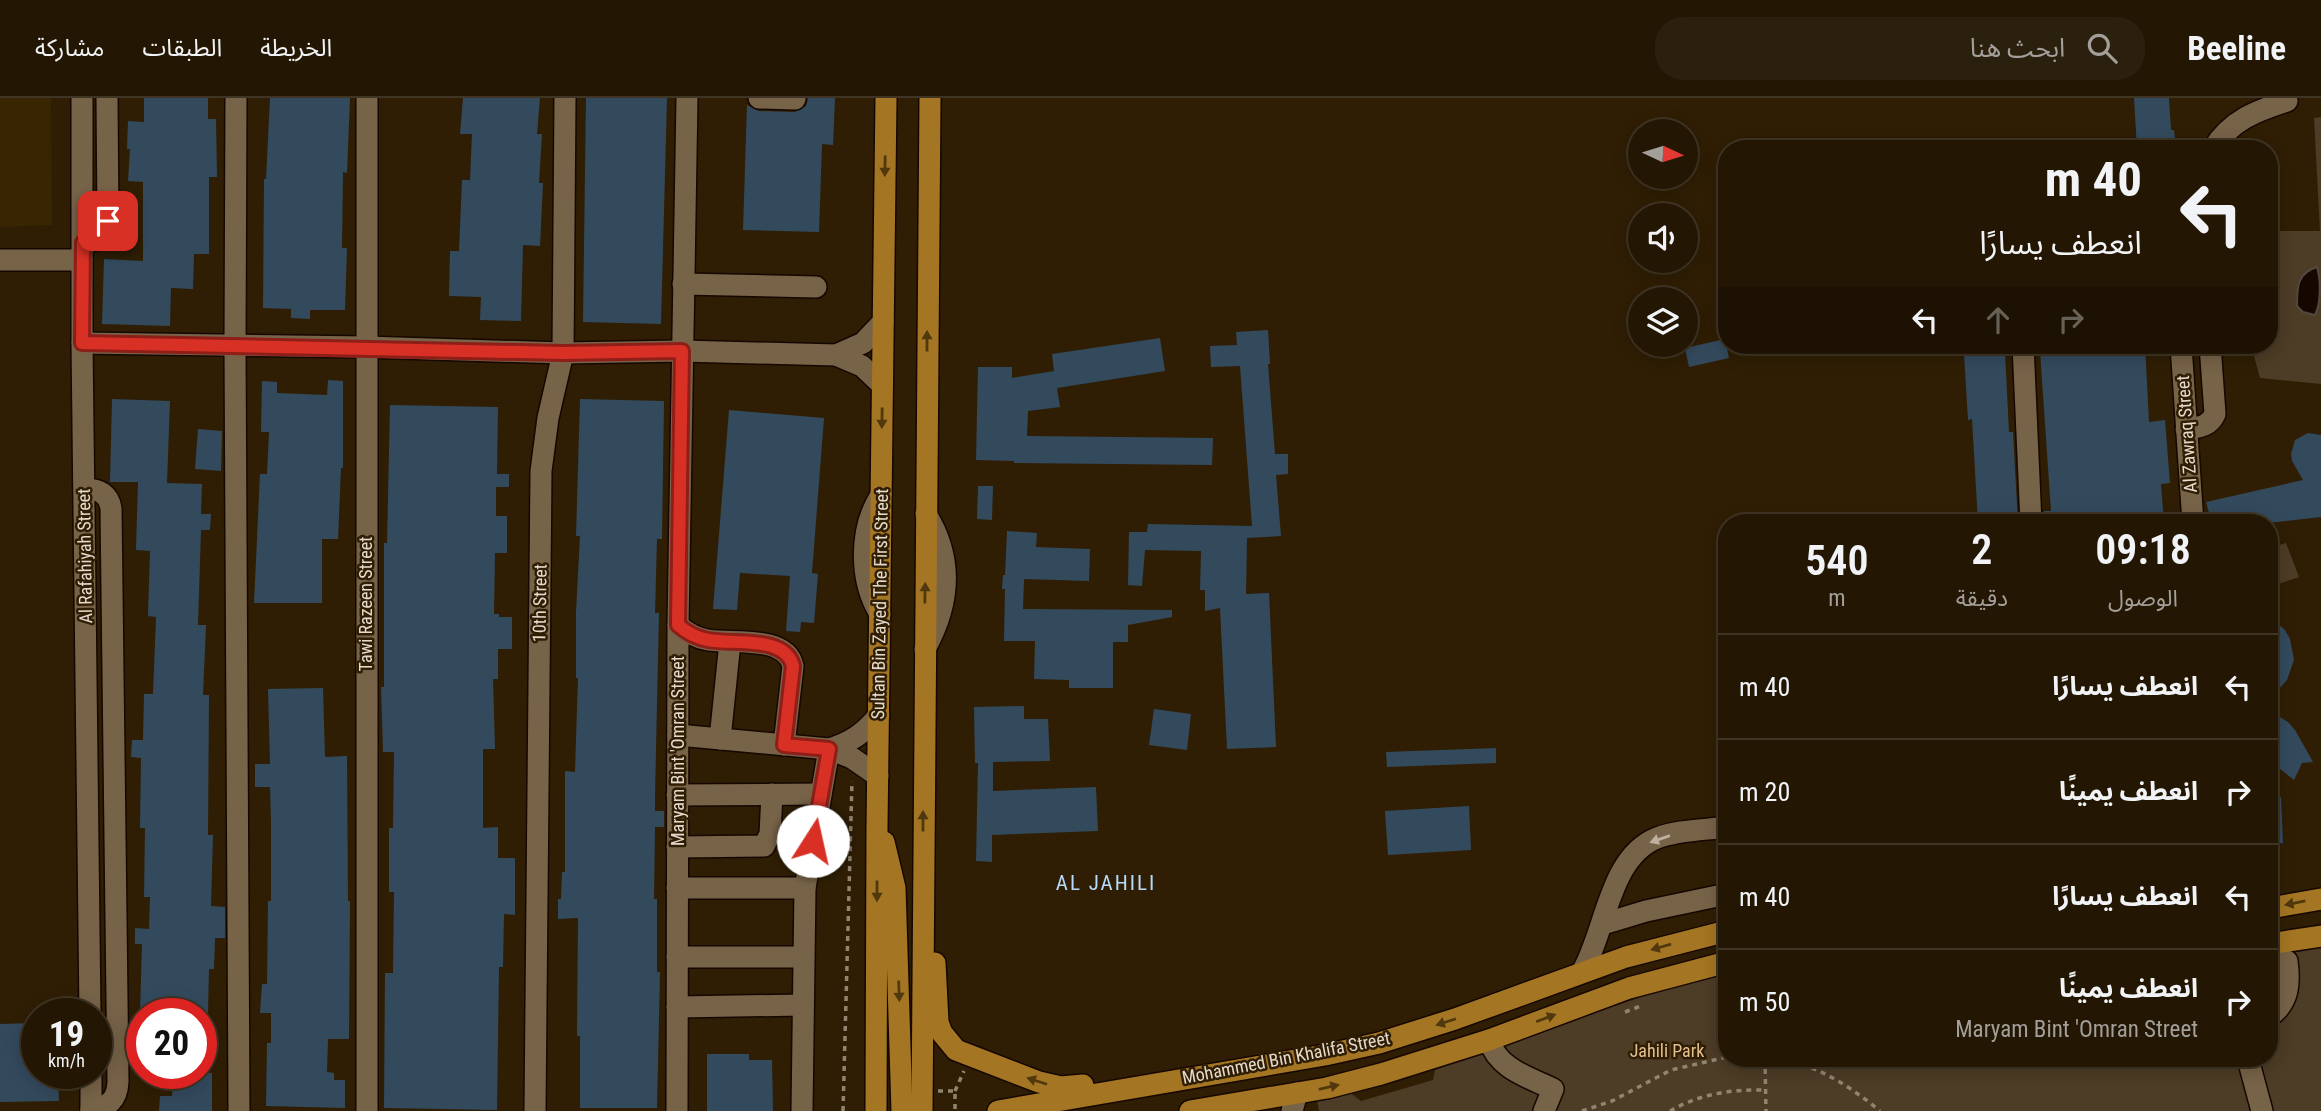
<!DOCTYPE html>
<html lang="ar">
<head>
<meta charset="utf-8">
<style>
  body { margin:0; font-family:"Roboto Condensed","Noto Sans Arabic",sans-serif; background:#2b1f0d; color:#f1f3f6; direction:rtl; height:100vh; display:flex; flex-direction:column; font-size:26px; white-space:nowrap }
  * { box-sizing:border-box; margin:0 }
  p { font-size:23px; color:#a39f9a }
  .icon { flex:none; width:38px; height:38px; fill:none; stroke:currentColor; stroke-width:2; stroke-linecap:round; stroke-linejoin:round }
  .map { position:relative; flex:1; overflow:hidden; direction:ltr }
  .details { position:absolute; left:1718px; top:416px; width:560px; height:553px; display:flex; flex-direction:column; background:#231603; border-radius:28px; box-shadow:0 4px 18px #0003,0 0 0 2px #403525; direction:rtl }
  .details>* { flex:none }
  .top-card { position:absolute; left:1718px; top:42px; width:560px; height:214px; border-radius:28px; box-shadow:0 4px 18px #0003,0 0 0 2px #403525; direction:rtl; background:#231603; color:#f1f3f6; overflow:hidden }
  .needle { width:46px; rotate:94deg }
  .fabs { position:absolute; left:1628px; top:21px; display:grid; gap:14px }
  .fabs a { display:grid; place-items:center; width:70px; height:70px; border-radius:50%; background:#231603; box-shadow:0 4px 18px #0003,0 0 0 2px #403525; font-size:35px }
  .speed { position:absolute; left:21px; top:900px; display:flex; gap:14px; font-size:35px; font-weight:700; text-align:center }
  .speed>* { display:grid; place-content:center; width:91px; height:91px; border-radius:50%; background:#231603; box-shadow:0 4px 18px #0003,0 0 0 2px #403525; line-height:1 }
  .speed small { font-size:18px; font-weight:400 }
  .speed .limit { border:10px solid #d22; background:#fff; color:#111 }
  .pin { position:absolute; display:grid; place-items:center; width:60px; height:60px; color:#fff; margin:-30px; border-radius:14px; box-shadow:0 4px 10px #0006 }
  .me { position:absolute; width:77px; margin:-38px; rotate:10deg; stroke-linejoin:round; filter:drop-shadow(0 0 5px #0008) }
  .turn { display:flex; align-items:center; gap:24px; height:147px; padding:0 21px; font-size:32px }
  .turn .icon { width:91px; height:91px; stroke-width:2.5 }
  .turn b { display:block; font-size:49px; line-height:60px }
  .lanes { display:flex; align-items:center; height:66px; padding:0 21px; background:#0003; justify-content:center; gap:35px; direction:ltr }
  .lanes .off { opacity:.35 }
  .eta { display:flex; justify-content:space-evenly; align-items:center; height:119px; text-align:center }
  .eta b { font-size:42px; font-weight:600; line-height:49px }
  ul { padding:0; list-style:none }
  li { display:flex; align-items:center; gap:21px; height:105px; padding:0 21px; border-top:2px solid #403525 }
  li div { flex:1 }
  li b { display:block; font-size:26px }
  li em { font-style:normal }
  header { display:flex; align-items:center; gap:42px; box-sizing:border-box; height:98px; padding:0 35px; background:#231603; border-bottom:2px solid #403525 }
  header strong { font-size:33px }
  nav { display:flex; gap:38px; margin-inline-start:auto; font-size:24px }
  .search { width:490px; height:63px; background:#2b1f0d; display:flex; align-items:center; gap:18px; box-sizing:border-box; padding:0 24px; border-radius:28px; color:#a39f9a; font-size:26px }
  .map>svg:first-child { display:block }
</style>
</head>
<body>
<header>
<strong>Beeline</strong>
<div class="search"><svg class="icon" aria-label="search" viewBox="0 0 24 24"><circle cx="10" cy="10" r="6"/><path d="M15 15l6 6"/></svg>ابحث هنا</div>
<nav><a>الخريطة</a><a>الطبقات</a><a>مشاركة</a></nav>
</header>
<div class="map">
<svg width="2321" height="1013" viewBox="0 0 2321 1013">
  <rect width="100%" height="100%" fill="#2f1e04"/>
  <path fill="#3a2502" d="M0,0H51L52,127L0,129Z"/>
  <g fill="#4d3c26">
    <path d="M2321,19V286L2260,280L2251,247H2270V133H2320L2314,20Z"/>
    <path d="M2286,445L2299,479L2270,489V450Z"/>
    <path d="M2321,848V1013H1319L1317,1002L1348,993L1361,1003L1433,982L1435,972C1532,935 1627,901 1727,874V961H2270V856Z"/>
  </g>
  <path fill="#160800" stroke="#54473d" stroke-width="2" d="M2317,169C2321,183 2321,205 2315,217L2303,214L2297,208C2297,189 2297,175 2317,169Z"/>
  <g fill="#334a5d">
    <path d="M144,0H208V21H216L217,79H209V156H194L193,191L171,190L170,228L102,226L104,161L143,163V84L128,83L130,51H127L128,23L144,24Z"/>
    <path d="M270,0H350L347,75L343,74L342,150H347L345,212H310V221L291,220V211L263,210L264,81H266Z"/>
    <path d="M463,0H540L537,36H542L539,85H543L540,148L523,147L521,223L480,222L481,199L449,198L450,153H459L462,82H470L472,36H460Z"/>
    <path d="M586,0H667L661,226L583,224Z"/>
    <path d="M808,0H835L833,47L822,46L819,134L743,132L747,7L759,13L795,14L806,8Z"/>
    <path d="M2134,0H2169L2171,32H2174L2176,51H2137Z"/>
    <path d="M1268,232L1270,266H1268L1275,356H1288V376L1276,377L1281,438L1247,440L1246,496L1269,495L1276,649L1227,651L1220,510L1205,513V492H1200L1201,453L1145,452L1142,488L1128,487L1129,434H1147L1148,426L1252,428L1240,268L1211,269L1210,248L1237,247L1236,234Z"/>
    <path d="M1160,240L1165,273L1057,290L1060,309L1028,313L1027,338L1213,340L1212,367L1014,365V363L976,362L978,269H1012V280L1054,273L1052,256Z"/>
    <path d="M1725,241L1729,260L1689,269L1685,250Z"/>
    <path d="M2115,247H2145L2149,324L2165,322L2170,385L2161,386L2164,425H2044V413H2051L2040,253Z"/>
    <path d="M2005,254L2009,334H2013L2018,425H1978L1972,321L1968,322L1964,256Z"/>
    <path d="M328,282L343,283V370H341L338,441H322V505H254L260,376H267L269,334H261L262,283L277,284V295L327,297Z"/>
    <path d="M112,301L170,303L167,385L202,386L201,416H211L210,432H201L198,527H206L203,597H209L208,737H213L211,808L225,809V840H215L214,871H209L208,915H140L142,846H135V830L149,831L150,799H144L145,730H140L141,660L131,659L132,642H143L144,596H153L156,519L148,518L150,453L136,452L138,384H110Z"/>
    <path d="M580,301L664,303L662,441H657L655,515H659L655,697V713H664V729H655L654,801H657V874H660L657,1010H580V938H577L578,820L558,821V801H561L562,774H565V673L575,674L578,580H576V514L580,438H576Z"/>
    <path d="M390,307L498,309L497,376H509V389H496V418H507V455H495L494,516H499V519H512V551H498V581H493L495,651H483V730L498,729V760H515V817L504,816L503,869H499L497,1012L384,1010L385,875H393L394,794H389V730H393L394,654H383L381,589H384V445H387Z"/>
    <path d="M729,312L824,320L812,475L818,476L814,525L801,524L800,534L786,533L790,478L740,475L737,512L713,511Z"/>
    <path d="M198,331L222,333L221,373L195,371Z"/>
    <path d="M2308,335L2321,337V419L2268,425H2212L2206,404L2303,382L2292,363L2291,356L2295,342Z"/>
    <path d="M978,388H993L992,422L977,421Z"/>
    <path d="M1007,433L1037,435L1036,449L1090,451L1089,483L1024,481L1023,511L1172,512V519L1128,527V544H1113V590H1069V582L1034,581L1035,543H1004L1005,491H1002L1003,477H1005Z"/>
    <path d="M2270,519L2285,532L2290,541L2294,562L2287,582L2270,601Z"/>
    <path d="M323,590L325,659L347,658L348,803H350L349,941H328L327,974L334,975V982H345V1010L266,1008L267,945H271V915H260L262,886H267L268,803H271V723L270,689H255V666H270L268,591Z"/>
    <path d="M1024,608V621H1048L1050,663L993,664V693L1096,689L1098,733L992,737V764L976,763L978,665H975L974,609Z"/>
    <path d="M1154,611L1191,616L1187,652L1149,647Z"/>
    <path d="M2270,613L2288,624L2295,632L2313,664L2302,665L2294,682L2270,663Z"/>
    <path d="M1496,650V665L1387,669L1386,654Z"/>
    <path d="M2270,699H2281L2283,745L2270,746Z"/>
    <path d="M1469,708L1471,752L1388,757L1385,713Z"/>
    <path d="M37,925V975H58L59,1003L0,1004V926Z"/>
    <path d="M707,956H749V962H772L773,1013H707Z"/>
    <path d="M173,975H212V1013H159L160,998H172Z"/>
  </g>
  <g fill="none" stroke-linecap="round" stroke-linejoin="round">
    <g stroke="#160700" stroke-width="24">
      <g id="minor">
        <path d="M82,0V245L90,915"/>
        <path d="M236,0L235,248L239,1013"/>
        <path d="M759,0L795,1"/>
        <path d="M2213,51C2231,22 2256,13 2287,3"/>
        <path d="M83,145L99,141L106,130L108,123L107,0"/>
        <path d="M0,162H82"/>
        <path d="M683,186L816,189"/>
        <path d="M82,245L366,249L563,255L682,253L836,257L862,268L882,287"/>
        <path d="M2023,247L2031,425"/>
        <path d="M2181,247L2193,425"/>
        <path d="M836,257L863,245L883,224"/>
        <path d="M2186,331C2199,329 2209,329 2215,316L2210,247"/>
        <path d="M85,391C99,391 108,395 111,410L118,984C117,1002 109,1009 91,1011"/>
        <path d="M880,516C859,482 859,431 881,397"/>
        <path d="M678,527C687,535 696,540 708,542C734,546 786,537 793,568L784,647"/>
        <path d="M925,551C950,506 954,461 926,416"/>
        <path d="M678,637L829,651L852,660L878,678"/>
        <path d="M720,641L730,544"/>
        <path d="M829,651C850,645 865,635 879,617"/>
        <path d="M677,697L821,696"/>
        <path d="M677,749L764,748L770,736L772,696"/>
        <path d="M677,790H805"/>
        <path d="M1603,826L1646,813L1727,796"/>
        <path d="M677,859H803"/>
        <path d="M1582,874C1606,833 1609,759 1657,740C1678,732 1705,732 1727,729"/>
        <path d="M677,909L802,907"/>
        <path d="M2270,918C2289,904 2290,885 2287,863"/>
        <path d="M1489,942C1498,971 1528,979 1553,991L1544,1013"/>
        <path d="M2248,961L2262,1013"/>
        <path d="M91,975V1013"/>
        <path d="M367,1013V0"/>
        <path d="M535,1013L541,373L548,320L563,255L565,0"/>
        <path d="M677,1013L678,527L687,0"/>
        <path d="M802,1013L805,790L829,651"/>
        <path d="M1292,1013L1297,995"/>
      </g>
    </g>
    <g stroke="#160700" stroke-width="24">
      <g id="major">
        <path d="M884,744L895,790L902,1013"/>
        <path d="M2270,810L2321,801"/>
        <path d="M2270,846L2321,838"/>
        <path d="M935,865L938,924L942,935L956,952L1039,984L1061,989L1083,987"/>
        <path d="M876,1013L877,730L886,0"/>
        <path d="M922,1013L930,0"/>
        <path d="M998,1013L1325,957L1379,945L1455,921L1626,859L1727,833"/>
        <path d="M1190,1013L1327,990L1381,976L1489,942L1629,890L1727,864"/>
      </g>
    </g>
    <g stroke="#928470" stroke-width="3.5" stroke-dasharray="5 5" stroke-linecap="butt">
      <path d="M1625,914L1641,908"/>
      <path d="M1765,961L1766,1013"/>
      <path d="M1783,961C1820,969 1851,989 1880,1013"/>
      <path d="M938,993H955V1013"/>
      <path d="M955,993L964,973"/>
      <path d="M843,1013L852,683"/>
      <path d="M1582,1013L1612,1003L1671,972L1727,959"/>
      <path d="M1670,1013C1700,996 1731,991 1766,992"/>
    </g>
    <use href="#minor" stroke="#776348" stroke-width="21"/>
    <use href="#major" stroke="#a47623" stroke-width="21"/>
  </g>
  <defs><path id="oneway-solid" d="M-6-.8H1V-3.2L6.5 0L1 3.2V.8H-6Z" transform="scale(1.75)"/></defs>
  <g fill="#52380d">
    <use href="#oneway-solid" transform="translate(885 68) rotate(91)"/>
    <use href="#oneway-solid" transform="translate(927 243) rotate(-90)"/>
    <use href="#oneway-solid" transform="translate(882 320) rotate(91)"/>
    <use href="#oneway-solid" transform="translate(925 495) rotate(-89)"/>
    <use href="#oneway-solid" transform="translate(923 723) rotate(-90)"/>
    <use href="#oneway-solid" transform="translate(877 793) rotate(90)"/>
    <use href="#oneway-solid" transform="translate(2295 805) rotate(169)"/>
    <use href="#oneway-solid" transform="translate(1661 849) rotate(164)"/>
    <use href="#oneway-solid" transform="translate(899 893) rotate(88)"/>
    <use href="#oneway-solid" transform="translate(1546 920) rotate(-21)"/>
    <use href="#oneway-solid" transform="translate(1446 924) rotate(162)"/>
    <use href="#oneway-solid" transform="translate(1037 983) rotate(-162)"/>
    <use href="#oneway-solid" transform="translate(1329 989) rotate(-13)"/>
  </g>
  <use fill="#bfb09e" href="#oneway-solid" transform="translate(1660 741) rotate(161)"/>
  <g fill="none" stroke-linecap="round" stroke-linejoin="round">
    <g stroke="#8d1f18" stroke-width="18">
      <path id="route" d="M108,123L99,141L83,145L82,245L563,255L682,253L678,527C687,535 697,540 708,542C734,547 785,537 793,568L784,647L829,651L813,743"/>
    </g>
    <use href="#route" stroke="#d93025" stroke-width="12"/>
  </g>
  <g text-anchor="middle" stroke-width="5" stroke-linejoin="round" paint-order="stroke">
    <g font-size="18" fill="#e6dacc" stroke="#2f1e04">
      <text transform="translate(2187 336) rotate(-94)" y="6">Al Zawraq Street</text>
      <text transform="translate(85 458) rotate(-91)" y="6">Al Rafahiyah Street</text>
      <text transform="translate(540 505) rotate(-89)" y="6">10th Street</text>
      <text transform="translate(366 506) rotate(-90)" y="6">Tawi Razeen Street</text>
      <text transform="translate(880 506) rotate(-89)" y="6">Sultan Bin Zayed The First Street</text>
      <text transform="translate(678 653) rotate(-90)" y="6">Maryam Bint 'Omran Street</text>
      <text transform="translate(1286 960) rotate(-11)" y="6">Mohammed Bin Khalifa Street</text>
    </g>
    <g font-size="18" fill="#e3bf90" stroke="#2f1e04">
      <text x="1667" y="959">Jahili Park</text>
    </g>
    <g font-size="21" letter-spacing="2" fill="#b5dafb" stroke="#2f1e04">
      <text x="1106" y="792">AL JAHILI</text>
    </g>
  </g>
</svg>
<div class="fabs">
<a><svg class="needle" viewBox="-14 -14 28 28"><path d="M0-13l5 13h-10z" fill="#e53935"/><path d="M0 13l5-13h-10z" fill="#a39f9a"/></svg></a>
<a><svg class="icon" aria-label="sound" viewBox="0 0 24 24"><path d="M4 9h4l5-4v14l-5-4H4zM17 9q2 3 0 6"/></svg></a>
<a><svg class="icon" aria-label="layers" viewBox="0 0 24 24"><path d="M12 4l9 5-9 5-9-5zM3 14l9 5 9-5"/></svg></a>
</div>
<div class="speed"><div>19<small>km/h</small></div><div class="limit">20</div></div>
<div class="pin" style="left:108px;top:123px;background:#d93025"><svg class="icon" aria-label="arrive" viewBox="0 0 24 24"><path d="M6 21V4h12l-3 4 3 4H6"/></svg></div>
<svg class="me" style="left:813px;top:743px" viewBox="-20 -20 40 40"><circle r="19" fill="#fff"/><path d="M0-13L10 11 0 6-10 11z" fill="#d93025"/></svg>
<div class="top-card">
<div class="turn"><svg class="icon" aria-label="left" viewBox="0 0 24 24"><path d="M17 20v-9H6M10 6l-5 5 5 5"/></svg><div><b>40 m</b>انعطف يسارًا</div></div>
<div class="lanes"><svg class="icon" aria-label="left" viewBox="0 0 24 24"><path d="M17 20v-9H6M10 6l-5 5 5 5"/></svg><svg class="icon off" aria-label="ahead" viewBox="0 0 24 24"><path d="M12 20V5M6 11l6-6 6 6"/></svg><svg class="icon off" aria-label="right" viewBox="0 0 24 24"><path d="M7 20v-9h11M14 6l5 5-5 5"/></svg></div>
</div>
<section class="details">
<div class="eta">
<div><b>09:18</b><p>الوصول</p></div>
<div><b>2</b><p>دقيقة</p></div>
<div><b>540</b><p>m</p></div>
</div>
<ul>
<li><svg class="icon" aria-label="left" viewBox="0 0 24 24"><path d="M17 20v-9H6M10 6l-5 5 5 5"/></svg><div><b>انعطف يسارًا</b></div><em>40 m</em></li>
<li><svg class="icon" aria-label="right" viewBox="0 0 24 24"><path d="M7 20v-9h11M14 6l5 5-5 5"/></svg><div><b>انعطف يمينًا</b></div><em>20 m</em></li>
<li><svg class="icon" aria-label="left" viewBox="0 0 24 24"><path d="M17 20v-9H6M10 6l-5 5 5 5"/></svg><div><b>انعطف يسارًا</b></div><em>40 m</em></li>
<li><svg class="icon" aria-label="right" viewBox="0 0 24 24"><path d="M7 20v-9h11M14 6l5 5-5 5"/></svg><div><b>انعطف يمينًا</b><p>Maryam Bint 'Omran Street</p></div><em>50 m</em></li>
</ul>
</section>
</div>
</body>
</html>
